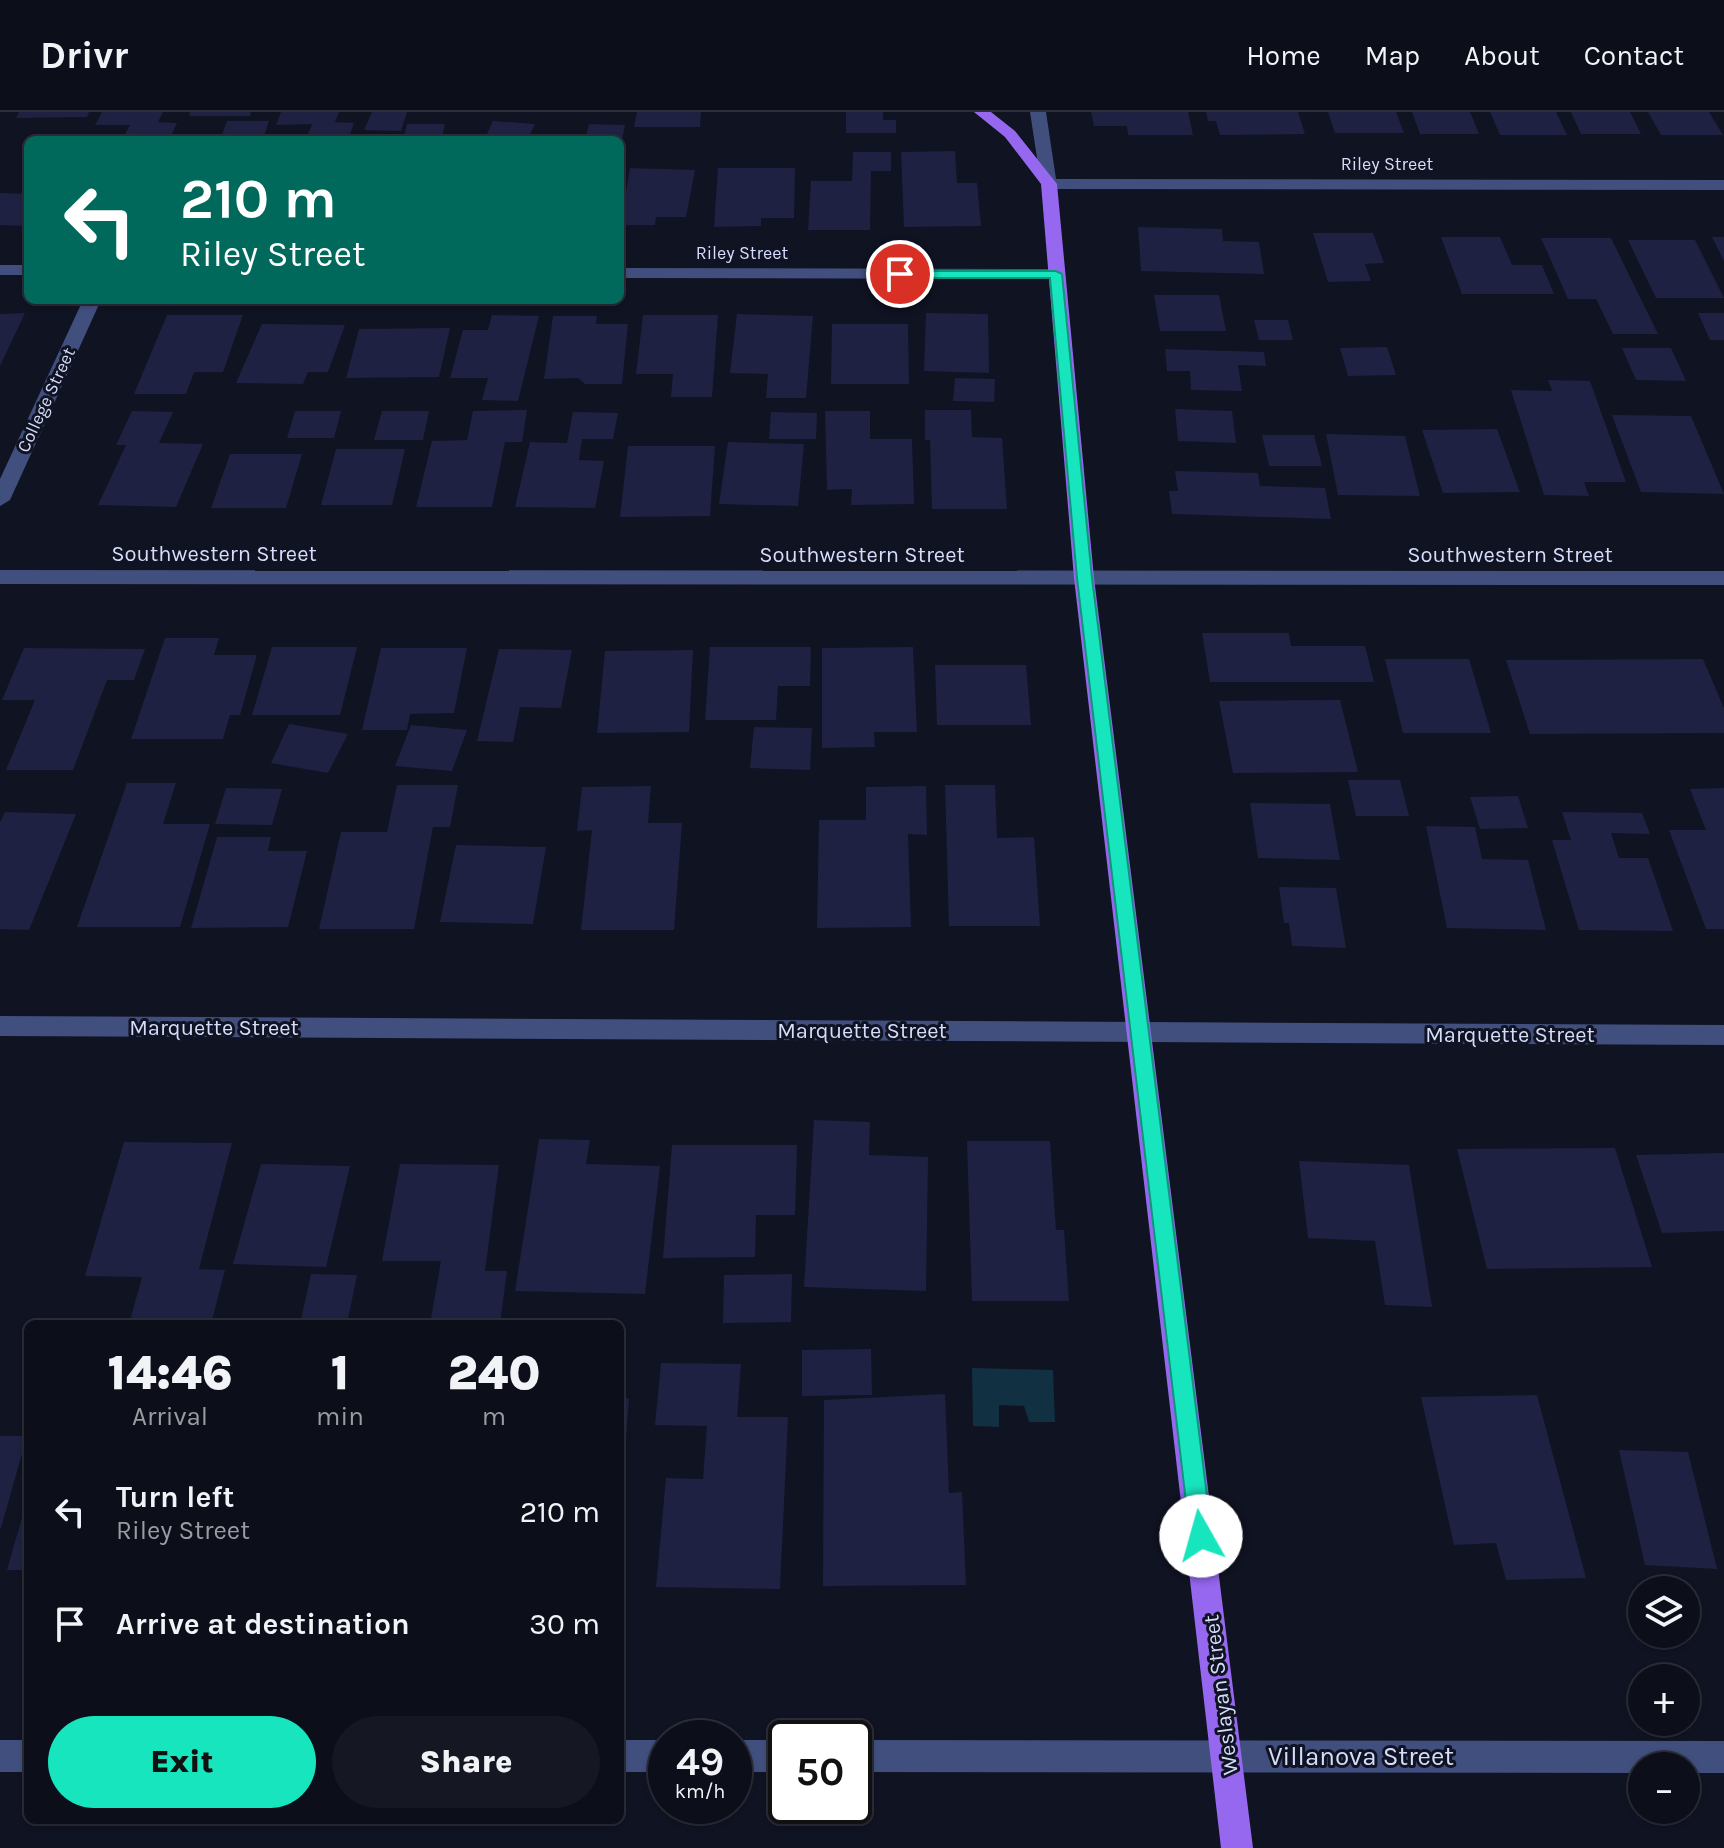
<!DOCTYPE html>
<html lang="en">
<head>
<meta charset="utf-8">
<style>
  body { margin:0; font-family:Karla,sans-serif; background:#151723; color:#f1f3f6; height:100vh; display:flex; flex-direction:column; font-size:30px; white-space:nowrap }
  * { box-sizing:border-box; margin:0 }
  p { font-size:26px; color:#9a9ca2 }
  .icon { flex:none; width:44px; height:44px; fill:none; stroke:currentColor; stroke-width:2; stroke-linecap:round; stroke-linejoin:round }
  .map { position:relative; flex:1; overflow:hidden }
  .details { position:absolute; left:24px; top:1208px; width:600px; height:504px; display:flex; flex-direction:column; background:#0c0e1a; border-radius:12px; box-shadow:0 2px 6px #0004,0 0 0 2px #2c2e39 }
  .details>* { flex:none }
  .guide { position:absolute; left:24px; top:24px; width:600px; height:168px; border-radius:12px; box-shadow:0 2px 6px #0004,0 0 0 2px #2c2e39; background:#00695c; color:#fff; overflow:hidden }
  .buttons { position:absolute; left:1628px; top:1464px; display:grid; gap:16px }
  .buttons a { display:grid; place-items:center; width:72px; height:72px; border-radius:50%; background:#0c0e1a; box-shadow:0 2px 6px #0004,0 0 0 2px #2c2e39; font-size:40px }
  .speed { position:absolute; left:648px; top:1608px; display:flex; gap:16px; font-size:40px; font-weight:700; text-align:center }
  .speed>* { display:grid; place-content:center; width:104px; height:104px; border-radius:50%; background:#0c0e1a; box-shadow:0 2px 6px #0004,0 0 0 2px #2c2e39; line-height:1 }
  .speed small { font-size:20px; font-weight:400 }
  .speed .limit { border:4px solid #111; border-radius:12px; background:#fff; color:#111 }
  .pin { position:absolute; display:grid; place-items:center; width:68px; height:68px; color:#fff; margin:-34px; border:4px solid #fff; border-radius:50%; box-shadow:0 2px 8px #0007 }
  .me { position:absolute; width:88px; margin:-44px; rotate:353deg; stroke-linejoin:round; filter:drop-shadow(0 0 6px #0008) }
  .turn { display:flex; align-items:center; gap:28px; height:168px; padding:0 24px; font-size:36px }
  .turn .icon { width:104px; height:104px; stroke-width:2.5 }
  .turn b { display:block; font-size:56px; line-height:68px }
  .eta { display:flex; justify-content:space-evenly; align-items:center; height:136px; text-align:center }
  .eta b { font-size:48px; font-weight:800; line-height:56px }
  .primary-button { display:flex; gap:16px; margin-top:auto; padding:16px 24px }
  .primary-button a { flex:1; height:92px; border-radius:48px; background:#17e5be; color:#111; font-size:32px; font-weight:800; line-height:92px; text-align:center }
  .primary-button a+a { background:#151723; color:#f1f3f6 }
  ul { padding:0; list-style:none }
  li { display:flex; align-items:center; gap:24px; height:112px; padding:0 24px }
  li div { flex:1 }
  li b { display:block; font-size:30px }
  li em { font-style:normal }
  header { display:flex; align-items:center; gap:48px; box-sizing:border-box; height:112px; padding:0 40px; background:#0c0e1a; border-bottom:2px solid #2c2e39 }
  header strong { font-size:38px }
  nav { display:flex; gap:44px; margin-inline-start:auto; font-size:28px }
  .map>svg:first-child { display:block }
</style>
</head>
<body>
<header>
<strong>Drivr</strong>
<nav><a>Home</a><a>Map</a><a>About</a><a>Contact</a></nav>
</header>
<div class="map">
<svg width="1724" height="1736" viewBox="0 0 1724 1736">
  <rect width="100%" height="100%" fill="#101322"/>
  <path fill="#113041" d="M972,1256L1053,1258L1055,1310H1029L1024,1294L999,1293V1315L973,1314Z"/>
  <g fill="#1e2141">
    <path d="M19,0H89L87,5L16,6Z"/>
    <path d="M102,0H163L158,10L177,11L169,28H122L130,13H95Z"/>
    <path d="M190,0H251L250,4H189Z"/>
    <path d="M281,0H339L335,10L354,11L348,28H306L312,12L276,13Z"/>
    <path d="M372,0H407L401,19L364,18Z"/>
    <path d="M637,0H701L700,15H634Z"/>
    <path d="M846,0H883V8H896V21H846Z"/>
    <path d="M1091,0H1188L1193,23H1128L1127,14H1094Z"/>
    <path d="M1206,0H1298L1305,22L1220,23L1216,9H1208Z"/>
    <path d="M1328,0H1396L1404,21H1335Z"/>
    <path d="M1412,0H1470L1479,22H1420Z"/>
    <path d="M1490,0H1556L1567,23H1500Z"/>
    <path d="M1571,0H1630L1641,22H1581Z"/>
    <path d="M1648,0H1709L1723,23H1661Z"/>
    <path d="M227,9H269L263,28H220Z"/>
    <path d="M493,9L535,12L527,28H484Z"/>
    <path d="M407,12H445L441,28H403Z"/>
    <path d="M589,12L625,13L622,28H585Z"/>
    <path d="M955,39L957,71H977L981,114L904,115L901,40Z"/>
    <path d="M853,40H891V59H871L870,118H808L811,69H852Z"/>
    <path d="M630,56L695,58L686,105H656L655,113H620Z"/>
    <path d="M718,56H795L794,106H761V114L714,115Z"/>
    <path d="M0,81L28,82V105L23,114L0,113Z"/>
    <path d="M1138,115L1222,117L1223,129L1259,130L1264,162L1141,159Z"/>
    <path d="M1313,121H1373L1384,151L1365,152L1371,169L1328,170Z"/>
    <path d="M1441,125H1500L1512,153H1542L1554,182H1462Z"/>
    <path d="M1712,125H1724V149Z"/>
    <path d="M1541,126H1611L1658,222H1613L1596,187H1568Z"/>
    <path d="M1628,128H1695L1724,186H1656Z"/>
    <path d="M1154,183H1219L1226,219H1160Z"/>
    <path d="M25,201L0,254V202Z"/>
    <path d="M926,201L988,202L989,261L924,259Z"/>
    <path d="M1698,201H1724V228H1710Z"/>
    <path d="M737,202L813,204L806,286H766L768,262L730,261Z"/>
    <path d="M167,203H243L223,260H194L186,282H134Z"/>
    <path d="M492,203L539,204L518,289L482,288L488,266H450L463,218H488Z"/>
    <path d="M643,203H718L712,285H671L673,262H636Z"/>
    <path d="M553,204H597L596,212H628L622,272H585L578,266L544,267Z"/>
    <path d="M1254,208H1288L1293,228H1259Z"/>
    <path d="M262,212L345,213L328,260H308L303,272L236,271Z"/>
    <path d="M832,212H908L909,272H831Z"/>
    <path d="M450,216L439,265L346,266L359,217Z"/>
    <path d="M1387,235L1396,263L1348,264L1340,236Z"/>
    <path d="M1622,236H1671L1686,269L1636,268Z"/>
    <path d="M1165,237L1264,240L1266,254L1238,253L1242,279L1191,278L1190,259H1167Z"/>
    <path d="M955,266L995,267L994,290L953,289Z"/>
    <path d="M1548,268L1590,269L1626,370H1584L1589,384L1544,383L1511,278L1552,279Z"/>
    <path d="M1175,297L1232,299L1236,331L1178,329Z"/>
    <path d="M527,298L522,330H505L492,395H416L432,329L467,328L473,299Z"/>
    <path d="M925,298H971L972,325L1002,326L1007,397H932L930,328H925Z"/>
    <path d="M132,299L173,300L159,331L203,332L176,395L98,393L126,333H116Z"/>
    <path d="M295,299H341L334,326H287Z"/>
    <path d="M382,299H429L423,328H374Z"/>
    <path d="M825,299H870V327H912L914,392L851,393L852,377L827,378Z"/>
    <path d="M573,300L618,301L613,327H582L579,348L604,349L595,396L515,395L530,330L567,331Z"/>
    <path d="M771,300L817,301L816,327H769Z"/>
    <path d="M1612,303L1691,304L1724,382L1641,380Z"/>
    <path d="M1497,317L1520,380L1443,381L1422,318Z"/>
    <path d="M1326,322L1405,324L1420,384L1338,383Z"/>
    <path d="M1262,323H1314L1322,354H1269Z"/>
    <path d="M728,330L804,332L798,394L719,392Z"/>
    <path d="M628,334H715L710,404L620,405Z"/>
    <path d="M336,337H405L392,393H321Z"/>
    <path d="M230,342H302L286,396H211Z"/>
    <path d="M1175,359L1258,361L1260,374L1325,376L1331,407L1172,402L1169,379H1178Z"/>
    <path d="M1202,521H1289L1291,534H1365L1374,570H1210Z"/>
    <path d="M165,526H219L214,543H257L240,603H230L223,627H131Z"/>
    <path d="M272,535H357L340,603H252Z"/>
    <path d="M710,535H811L810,574H778L776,608H705Z"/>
    <path d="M913,535L917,620H874L875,635L822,636V536Z"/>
    <path d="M24,536L145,537L134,568H107L73,658H6L35,588H2Z"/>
    <path d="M381,536H467L454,601L410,602L407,618H362Z"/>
    <path d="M499,537L572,538L561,596L520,595L513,630L477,629Z"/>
    <path d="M693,538L689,620L597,621L605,539Z"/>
    <path d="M1385,547H1469L1491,621H1403Z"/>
    <path d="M1703,547L1724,596V621L1530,622L1506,548Z"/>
    <path d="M935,553H1026L1031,613H937Z"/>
    <path d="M1340,588L1358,660L1233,661L1219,589Z"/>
    <path d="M289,612L348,622L328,661L271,651Z"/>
    <path d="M411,613L467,618L452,659L395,654Z"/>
    <path d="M754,615L812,616L810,658L750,656Z"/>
    <path d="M1348,668H1400L1409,704H1356Z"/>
    <path d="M127,671H176L163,712H210L180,815H77Z"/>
    <path d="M397,673H458L450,715H433L414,817H319L341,720H387Z"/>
    <path d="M945,673H995L997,726L1034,725L1040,814H949Z"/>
    <path d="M651,674L648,711H682L674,818H581L592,718L577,719L582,675Z"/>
    <path d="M926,674L927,723L908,722L911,815L817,816L819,708H866V675Z"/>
    <path d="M226,676L282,677L272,713L215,712Z"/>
    <path d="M1724,676V817H1706L1669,718H1706L1690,677Z"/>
    <path d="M1518,684L1528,716L1480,717L1470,685Z"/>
    <path d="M1250,691L1330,692L1340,748L1258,746Z"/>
    <path d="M5,700L76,702L29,818L0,817V710Z"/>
    <path d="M1562,700L1642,701L1650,722L1611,721L1619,746H1648L1673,819L1579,818L1552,728H1571Z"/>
    <path d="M1426,714L1475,715L1482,747L1528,748L1546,818L1447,816Z"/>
    <path d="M217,725H271L268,739H307L288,815L191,816Z"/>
    <path d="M456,733L546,735L533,812L440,810Z"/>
    <path d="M1279,775L1336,776L1346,836L1292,834L1289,811H1284Z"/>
    <path d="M814,1008L870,1010L869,1043L928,1045L926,1179L804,1175Z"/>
    <path d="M539,1027L590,1028L586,1052L660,1054L645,1182L515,1179Z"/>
    <path d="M967,1029H1050L1056,1118H1064L1069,1189H972Z"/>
    <path d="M124,1030L232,1031L199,1157L225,1158L211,1212H129L142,1165L85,1164Z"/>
    <path d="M672,1033H797L795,1103H756L755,1145L663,1146Z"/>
    <path d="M1615,1036L1652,1155L1487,1157L1457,1037Z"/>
    <path d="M1724,1041V1119L1662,1121L1636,1043Z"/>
    <path d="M1299,1049L1409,1053L1432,1195L1385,1193L1375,1129L1308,1126Z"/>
    <path d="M261,1052L350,1054L326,1155L233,1152Z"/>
    <path d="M400,1052L499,1053L485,1159H507L500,1212H430L441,1149H382Z"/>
    <path d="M311,1162L357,1163L347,1212H300Z"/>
    <path d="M792,1162L791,1210L723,1211L724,1163Z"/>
    <path d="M871,1237L872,1283L802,1284V1238Z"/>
    <path d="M661,1251L741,1252L737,1305H788L780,1477L656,1475L666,1366L703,1367L707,1314L655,1313Z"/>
    <path d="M945,1282L949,1381L962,1380L966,1473L823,1474L824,1288Z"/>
    <path d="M1537,1283L1586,1466L1506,1468L1496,1431L1454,1433L1421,1285Z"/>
    <path d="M629,1286L622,1382H620V1287Z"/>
    <path d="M0,1324H27L1,1416H0Z"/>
    <path d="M1619,1338L1688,1340L1717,1457L1645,1453Z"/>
    <path d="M27,1388L28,1458H7Z"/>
  </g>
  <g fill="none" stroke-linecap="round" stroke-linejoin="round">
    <g fill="#404f7d" fill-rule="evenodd">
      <path d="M1030,0H1046L1056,67L1724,68V78L1049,77L1041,72Z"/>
      <rect x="0" y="153" width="28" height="10"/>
      <path d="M620,156L1056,157L1064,162L1056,167L620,166Z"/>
      <path d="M83,188H101L10,388L0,394V367Z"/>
      <path d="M0,458L1724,459V473L0,472Z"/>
      <path d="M0,904L1724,913V933L0,924Z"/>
      <rect x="0" y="1628" width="28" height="32"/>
      <rect x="620" y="1628" width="46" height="32"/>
      <rect x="734" y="1628" width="52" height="32"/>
      <path d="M854,1628L1724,1629V1661H1686V1654H1642V1661L854,1660Z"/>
    </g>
    <path fill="#9668f0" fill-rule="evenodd" d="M974,0H991L1015,19L1057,72L1094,466L1253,1736H1221L1074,466L1041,72L1005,25Z"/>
  </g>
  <path fill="#17e5be" stroke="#0f957c" stroke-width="2" d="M895,159H1056L1062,162L1092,466L1212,1424L1209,1432L1201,1435L1193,1432L1190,1424L1077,466L1050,166H900L895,165Z"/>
  <g text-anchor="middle" stroke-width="6" stroke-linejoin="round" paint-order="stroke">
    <g font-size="18" fill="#d6dcfb" stroke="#101322">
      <text x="1387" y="58">Riley Street</text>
      <text x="742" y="147">Riley Street</text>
      <text transform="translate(46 288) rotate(-65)" y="6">College Street</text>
    </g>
    <g font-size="22" fill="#d6dcfb" stroke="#101322">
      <text x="214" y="449">Southwestern Street</text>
      <text x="862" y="450">Southwestern Street</text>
      <text x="1510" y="450">Southwestern Street</text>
      <text x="214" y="923">Marquette Street</text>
      <text x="862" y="926">Marquette Street</text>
      <text x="1510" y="930">Marquette Street</text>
      <text transform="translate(1220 1583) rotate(-97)" y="8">Weslayan Street</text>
    </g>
    <g font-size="26" fill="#d6dcfb" stroke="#101322">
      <text x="1361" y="1653">Villanova Street</text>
    </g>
  </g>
</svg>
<div class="buttons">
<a><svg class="icon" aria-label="layers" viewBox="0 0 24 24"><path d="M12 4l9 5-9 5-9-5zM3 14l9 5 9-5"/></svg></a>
<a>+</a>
<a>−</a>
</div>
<div class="speed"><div>49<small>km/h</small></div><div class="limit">50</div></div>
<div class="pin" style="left:900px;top:162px;background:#d93025"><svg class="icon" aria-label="arrive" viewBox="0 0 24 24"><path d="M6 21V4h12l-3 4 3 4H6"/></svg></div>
<svg class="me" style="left:1201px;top:1424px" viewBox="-20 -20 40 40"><circle r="19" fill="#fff"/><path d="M0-13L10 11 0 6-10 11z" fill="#17e5be"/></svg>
<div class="guide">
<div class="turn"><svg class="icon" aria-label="left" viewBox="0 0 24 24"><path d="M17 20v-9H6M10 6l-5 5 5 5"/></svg><div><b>210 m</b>Riley Street</div></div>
</div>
<section class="details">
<div class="eta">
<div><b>14:46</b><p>Arrival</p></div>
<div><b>1</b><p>min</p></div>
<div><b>240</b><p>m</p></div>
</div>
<ul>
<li><svg class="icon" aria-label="left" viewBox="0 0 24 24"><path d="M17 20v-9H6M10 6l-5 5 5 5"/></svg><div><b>Turn left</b><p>Riley Street</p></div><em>210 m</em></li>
<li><svg class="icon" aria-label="arrive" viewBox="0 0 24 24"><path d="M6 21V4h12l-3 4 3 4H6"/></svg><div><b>Arrive at destination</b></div><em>30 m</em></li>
</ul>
<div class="primary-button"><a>Exit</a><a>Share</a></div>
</section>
</div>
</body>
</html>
